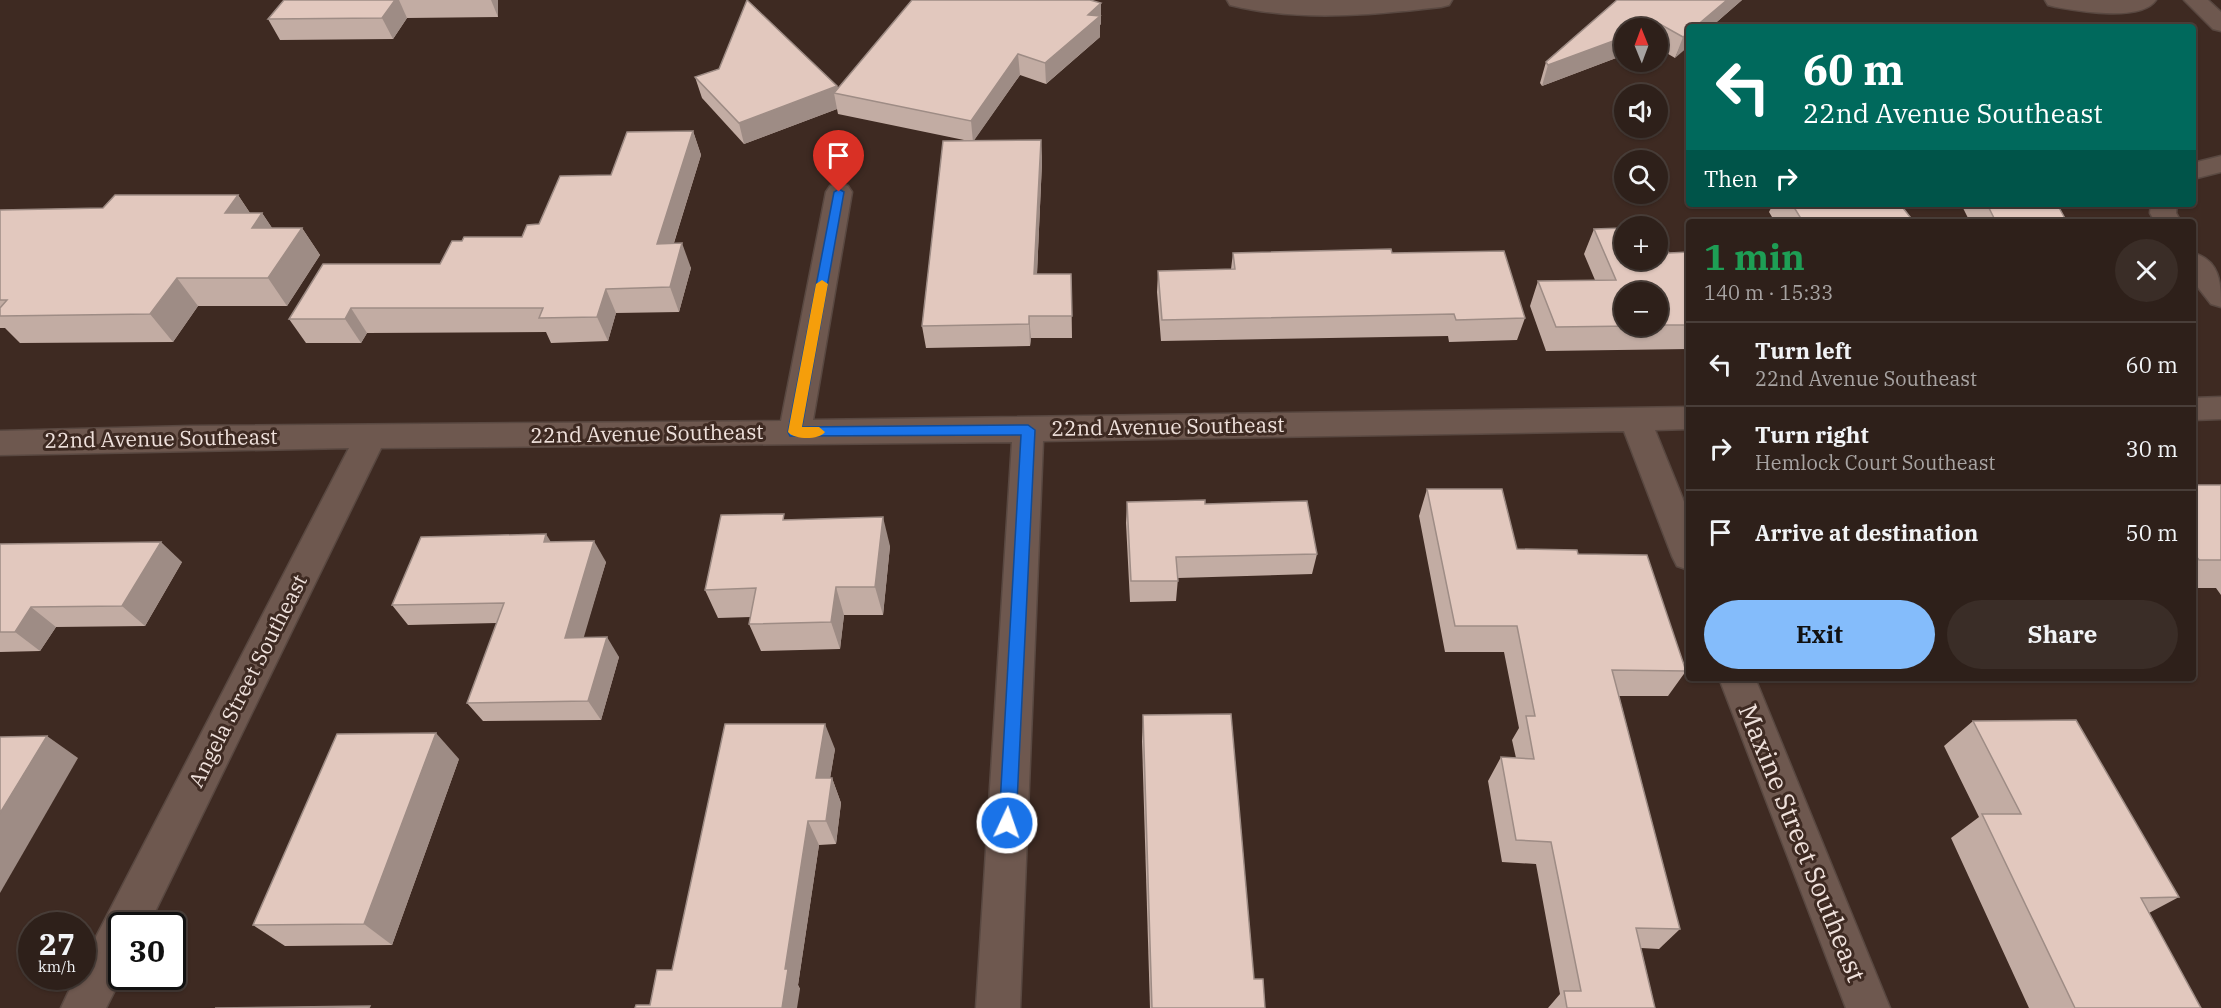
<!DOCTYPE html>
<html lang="en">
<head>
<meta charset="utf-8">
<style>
  body { margin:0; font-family:"IBM Plex Serif",serif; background:#3a2d27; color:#f1f3f6; height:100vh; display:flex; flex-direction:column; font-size:22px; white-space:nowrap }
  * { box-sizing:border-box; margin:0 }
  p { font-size:20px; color:#a7a3a2 }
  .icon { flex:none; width:33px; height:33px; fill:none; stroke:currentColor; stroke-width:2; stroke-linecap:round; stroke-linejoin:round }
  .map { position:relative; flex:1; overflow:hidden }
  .sheet { position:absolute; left:1686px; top:219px; width:510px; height:462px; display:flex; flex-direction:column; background:#2e201a; border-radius:6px; box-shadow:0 2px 4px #0004,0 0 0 2px #493e39 }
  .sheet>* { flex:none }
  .guide { position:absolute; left:1686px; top:24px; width:510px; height:183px; border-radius:6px; box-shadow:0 2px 4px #0004,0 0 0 2px #493e39; background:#00695c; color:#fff; overflow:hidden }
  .needle { width:39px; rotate:359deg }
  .tools { position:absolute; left:1614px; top:18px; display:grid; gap:12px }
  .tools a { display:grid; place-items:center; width:54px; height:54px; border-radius:50%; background:#2e201a; box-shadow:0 2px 4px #0004,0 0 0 2px #493e39; font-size:30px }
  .speed { position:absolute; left:18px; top:912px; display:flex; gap:12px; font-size:30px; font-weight:700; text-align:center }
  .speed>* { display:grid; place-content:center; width:78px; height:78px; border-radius:50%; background:#2e201a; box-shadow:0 2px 4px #0004,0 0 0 2px #493e39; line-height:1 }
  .speed small { font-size:15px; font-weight:400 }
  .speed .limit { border:3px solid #111; border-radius:9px; background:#fff; color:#111 }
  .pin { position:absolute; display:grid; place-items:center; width:51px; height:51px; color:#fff; margin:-62px -26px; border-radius:50% 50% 50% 0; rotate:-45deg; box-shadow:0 0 6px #0007 }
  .pin .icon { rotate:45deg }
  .me { position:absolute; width:66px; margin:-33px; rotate:3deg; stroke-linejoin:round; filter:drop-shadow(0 0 4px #0008) }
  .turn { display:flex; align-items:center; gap:21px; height:126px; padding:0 18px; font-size:27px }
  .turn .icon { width:78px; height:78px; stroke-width:2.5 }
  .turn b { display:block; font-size:42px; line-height:51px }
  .then { display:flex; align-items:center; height:57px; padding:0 18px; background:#0003; gap:12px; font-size:22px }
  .round { display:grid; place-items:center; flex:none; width:63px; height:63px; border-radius:32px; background:#3a2d27 }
  .overview { display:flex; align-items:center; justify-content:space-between; height:102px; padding:0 18px }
  h1 { font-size:36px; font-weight:800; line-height:45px; color:#1e9e55 }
  .primary-button { display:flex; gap:12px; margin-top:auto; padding:12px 18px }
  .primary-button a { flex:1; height:69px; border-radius:36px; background:#84bcfb; color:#111; font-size:24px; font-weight:800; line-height:69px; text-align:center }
  .primary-button a+a { background:#3a2d27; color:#f1f3f6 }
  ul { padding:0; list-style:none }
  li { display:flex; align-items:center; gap:18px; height:84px; padding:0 18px; border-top:2px solid #493e39 }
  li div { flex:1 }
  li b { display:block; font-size:22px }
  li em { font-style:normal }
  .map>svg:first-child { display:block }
</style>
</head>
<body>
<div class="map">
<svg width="2221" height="1008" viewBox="0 0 2221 1008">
  <rect width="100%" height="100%" fill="#3e2a22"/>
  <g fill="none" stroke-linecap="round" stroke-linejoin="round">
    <g stroke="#594841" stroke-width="3">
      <g id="minor">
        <path d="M1227,0H1452L1449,5L1441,7C1372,15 1298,22 1230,5Z"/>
        <path d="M2045,0H2156C2141,22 2079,11 2056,7L2048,5Z"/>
        <path d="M2184,0H2208L2221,12V31L2213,29Z"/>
        <path d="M2221,156V172L2193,179V163Z"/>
        <path d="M839,184L848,186L852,192L813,420L1689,407V429L1655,430L1689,514V570L1677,566L1672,556L1624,431L1043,441L1020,1008H976L1012,442L381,448L148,926H122V976L106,1008H61L76,976H82V964L349,448L0,455V431L191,426L781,421L826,192L830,186Z"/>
        <path d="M2151,204H2177L2176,213L2181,222H2155L2150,213Z"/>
        <path d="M2193,253C2220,260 2221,283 2221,307L2211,304L2193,281Z"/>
        <path d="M2221,397V419L2193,420V398Z"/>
        <path d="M1719,678H1755L1890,1008H1846Z"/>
      </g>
    </g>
    <use href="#minor" fill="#6e584f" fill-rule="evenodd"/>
  </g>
  <g fill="#c2aca3">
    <path d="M284,0H498V17L407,18L393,39L280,40L268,19Z"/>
    <path d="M1617,0H1742L1711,27H1689L1675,58L1658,48V28H1624V55L1542,86L1540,83L1546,62Z"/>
    <path d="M1101,24L1100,25V37L1046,84L1020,75L974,140H1041L1042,162L1037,274H1071L1072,338H1031L1030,346L926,348L922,326L964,140L838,114L837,109L744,144L702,98L695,77L837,86L838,88Z"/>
    <path d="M693,131L701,155L674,243L691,268L679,312L616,313L608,341L551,343L546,332L367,333L361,343H306L289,319L440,264L522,237L539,224L611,175Z"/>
    <path d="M238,195L250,213H262L272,228H302L320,255L287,306H198L173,342L20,343L5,328H0V210L103,208Z"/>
    <path d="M1773,204H1900L1914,222H1775L1769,212Z"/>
    <path d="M1961,204H2057L2067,222H1970Z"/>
    <path d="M1594,229L1669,253L1689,252V349L1546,351L1530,306L1538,281L1595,280L1584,254Z"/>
    <path d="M1233,253H1392L1525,318L1517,340L1449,342L1448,336L1161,341L1157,292L1158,271L1231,269Z"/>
    <path d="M2193,485H2221V595L2216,588H2193Z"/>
    <path d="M1427,489L1517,549L1578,554L1686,671L1668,696H1619L1680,929L1659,949L1641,948L1655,1008H1548L1560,994L1536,864L1502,862L1488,781L1501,757L1516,758L1512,740L1519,728L1504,652H1445L1419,516Z"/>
    <path d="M1127,502L1205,504L1317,554L1312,574L1178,578L1176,601L1130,602L1126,523Z"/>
    <path d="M786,520L890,546L883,615H844L840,649L761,651L749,624L751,617L718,618L705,590Z"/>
    <path d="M551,542L606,562L583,637L619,657L601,720L483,721L467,703L497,623L408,625L392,605Z"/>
    <path d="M0,544L182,562L145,626L56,627L40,651L0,652Z"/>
    <path d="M1143,715L1254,979L1265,1008H1150L1142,741Z"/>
    <path d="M1973,721L2179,897L2149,913L2201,1008H2029L1951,838L1979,817L1944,746Z"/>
    <path d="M835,749L830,778H832L841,803L836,844L819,845L798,985L800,989L650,1005L672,970Z"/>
    <path d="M459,759L392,945L285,946L253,925Z"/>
  </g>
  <g fill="#9e8c85">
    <path d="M395,0H399L407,18L393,39L382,18Z"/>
    <path d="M491,0H498V17Z"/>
    <path d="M1727,0H1742L1711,27H1695Z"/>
    <path d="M1101,3V24L1100,25V37L1046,84L1045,63L1088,15Z"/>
    <path d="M1660,24L1658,30V28H1647Z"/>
    <path d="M1689,32V46L1675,58L1683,37Z"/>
    <path d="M1624,37V55L1542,86L1548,65Z"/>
    <path d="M1018,54L1020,75L973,142L971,121Z"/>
    <path d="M837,86L839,94L834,93L837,109L744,144L739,123Z"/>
    <path d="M693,131L701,155L666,268L657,244Z"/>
    <path d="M1041,140L1042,162L1036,296L1034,274Z"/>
    <path d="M238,195L256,222L262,213L281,241L271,256L225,213Z"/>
    <path d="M302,228L320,255L287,306L268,278Z"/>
    <path d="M682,243L691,268L679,312L670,287Z"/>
    <path d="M177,278L198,306L173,342L150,314Z"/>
    <path d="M606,289L616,313L608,341L597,317Z"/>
    <path d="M351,308L367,333L361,343L345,319Z"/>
    <path d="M1029,316L1031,338L1030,346L1029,324Z"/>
    <path d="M883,517L890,546L883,615L875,587Z"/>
    <path d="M546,534L559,555L544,542Z"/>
    <path d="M594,541L606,562L578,657L565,638Z"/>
    <path d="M161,542L182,562L145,626L122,606Z"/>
    <path d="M836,587L844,615L840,649L831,622Z"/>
    <path d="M31,607L56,627L40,651L15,632Z"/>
    <path d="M607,637L619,657L601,720L588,701Z"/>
    <path d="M825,724L835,749L826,803L816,778Z"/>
    <path d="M436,733L459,759L392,945L364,924Z"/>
    <path d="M47,736L78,758L0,893V813Z"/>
    <path d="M832,778L841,803L836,844L826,821Z"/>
    <path d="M808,821L819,845L798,985L800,989L797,1008H782L785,969Z"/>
  </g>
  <g fill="#e2c8be" stroke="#9e8c85" stroke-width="1.5">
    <path d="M284,0H395L382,18L268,19Z"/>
    <path d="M747,0L837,86L739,123L695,77L719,69Z"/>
    <path d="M912,0H1090L1101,3L1088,15L1100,16L1045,63L1018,54L971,121L834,93Z"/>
    <path d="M1617,0H1727L1695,27H1689V32L1683,37L1660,24L1647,28H1624V37L1548,65L1546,62Z"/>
    <path d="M693,131L657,244L682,243L670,287L606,289L597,317L539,318L543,308H351L345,319H289L323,264H440L452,241H462L464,237H522L527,225L539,224L560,176L611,175L627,132Z"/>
    <path d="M1041,140L1034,274H1071L1072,316H1029V324L922,326L943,141Z"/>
    <path d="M115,195H238L225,213H262L252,228H302L268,278H177L150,314L0,316V308L7,300H0V210L103,208Z"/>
    <path d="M1792,204H1900L1914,222H1803Z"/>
    <path d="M1987,204H2057L2067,222H1996Z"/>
    <path d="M1624,228V260H1658V230L1669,253L1689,252V325H1658V292H1624V326H1631L1556,327L1538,281L1616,280L1594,229Z"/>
    <path d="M1391,249L1392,253L1504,251L1525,318L1456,320L1454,314L1162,320L1158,271L1235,269L1233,253Z"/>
    <path d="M2193,485H2221V560H2199L2193,552Z"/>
    <path d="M1427,489H1502L1517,549L1577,550L1578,554L1647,555L1686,671L1612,670L1680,929L1636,928L1655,1008H1567L1564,991H1581L1551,842L1516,840L1501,757L1534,759L1526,716H1535L1517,626H1455Z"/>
    <path d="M1205,500V504L1307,501L1317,554L1176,557L1178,581H1131L1127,502Z"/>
    <path d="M784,514L783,520L883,517L875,587H836L831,622L749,624L756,588L705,590L721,515Z"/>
    <path d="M546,534L544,542L594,541L565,638L607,637L588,701L467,703L504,603L392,605L421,537Z"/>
    <path d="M161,542L122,606L31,607L15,632H0V544Z"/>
    <path d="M1231,714L1254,979H1263L1265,1008H1152L1143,715Z"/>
    <path d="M2076,720L2179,897L2141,898L2201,1008H2075L1982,814H2021L1973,721Z"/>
    <path d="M725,724H825L816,778H832L826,821H808L785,969H788L782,1008H635L636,1005H650L657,970H672Z"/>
    <path d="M436,733L364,924L253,925L337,734Z"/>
    <path d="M47,736L0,813V737Z"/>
    <path d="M370,1006L369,1008H215Z"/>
  </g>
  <path fill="#1a73e8" stroke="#114b97" stroke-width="1.5" d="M839,189L844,192L802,427L1028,425L1035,430L1016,823L1013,828L1007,831L1002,828L999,823L1021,435L790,436L788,432L834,192Z"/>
  <path fill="#f59e0b" d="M822,280L828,284L802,427H819L825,432C819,440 795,440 788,432L816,284Z"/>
  <g text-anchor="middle" stroke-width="6" stroke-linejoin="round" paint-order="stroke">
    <g font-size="21" fill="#efe1dc" stroke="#3e2a22">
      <text transform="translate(1168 427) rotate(-1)" y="7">22nd Avenue Southeast</text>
      <text transform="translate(647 434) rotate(-1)" y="7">22nd Avenue Southeast</text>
      <text transform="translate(161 439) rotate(-1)" y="7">22nd Avenue Southeast</text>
      <text transform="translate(248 681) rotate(-63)" y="7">Angela Street Southeast</text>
    </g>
    <g font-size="26" fill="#efe1dc" stroke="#3e2a22">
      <text transform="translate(1802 843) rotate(68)" y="9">Maxine Street Southeast</text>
    </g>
  </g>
</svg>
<div class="tools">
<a><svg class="needle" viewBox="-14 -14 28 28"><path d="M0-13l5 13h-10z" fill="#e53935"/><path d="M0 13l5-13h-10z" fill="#a7a3a2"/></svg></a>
<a><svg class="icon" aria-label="sound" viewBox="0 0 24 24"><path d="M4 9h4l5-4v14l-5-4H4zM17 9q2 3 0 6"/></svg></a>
<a><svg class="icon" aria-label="search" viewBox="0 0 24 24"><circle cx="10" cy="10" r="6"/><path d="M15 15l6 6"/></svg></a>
<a>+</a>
<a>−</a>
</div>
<div class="speed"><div>27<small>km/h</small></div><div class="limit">30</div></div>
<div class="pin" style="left:839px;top:192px;background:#d93025"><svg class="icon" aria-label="arrive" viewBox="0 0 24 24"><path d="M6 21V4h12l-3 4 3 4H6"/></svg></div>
<svg class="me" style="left:1007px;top:823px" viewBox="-20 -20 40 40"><circle r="17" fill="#1a73e8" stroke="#fff" stroke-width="3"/><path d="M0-11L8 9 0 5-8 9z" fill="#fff"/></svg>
<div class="guide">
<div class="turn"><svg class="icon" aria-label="left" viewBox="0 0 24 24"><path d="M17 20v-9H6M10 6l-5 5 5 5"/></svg><div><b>60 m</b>22nd Avenue Southeast</div></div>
<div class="then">Then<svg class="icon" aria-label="right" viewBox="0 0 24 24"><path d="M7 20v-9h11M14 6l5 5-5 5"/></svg></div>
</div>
<section class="sheet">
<div class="overview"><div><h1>1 min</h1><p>140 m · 15:33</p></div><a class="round"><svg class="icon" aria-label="close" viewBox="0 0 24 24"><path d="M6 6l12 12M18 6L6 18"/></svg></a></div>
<ul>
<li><svg class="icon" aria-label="left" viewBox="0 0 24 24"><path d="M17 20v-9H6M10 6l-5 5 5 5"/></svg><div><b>Turn left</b><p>22nd Avenue Southeast</p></div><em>60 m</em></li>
<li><svg class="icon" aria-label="right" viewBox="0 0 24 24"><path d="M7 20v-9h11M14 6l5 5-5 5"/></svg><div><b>Turn right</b><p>Hemlock Court Southeast</p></div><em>30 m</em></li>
<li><svg class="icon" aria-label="arrive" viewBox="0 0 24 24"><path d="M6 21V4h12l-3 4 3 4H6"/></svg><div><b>Arrive at destination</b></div><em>50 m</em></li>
</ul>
<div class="primary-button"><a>Exit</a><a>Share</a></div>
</section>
</div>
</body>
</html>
